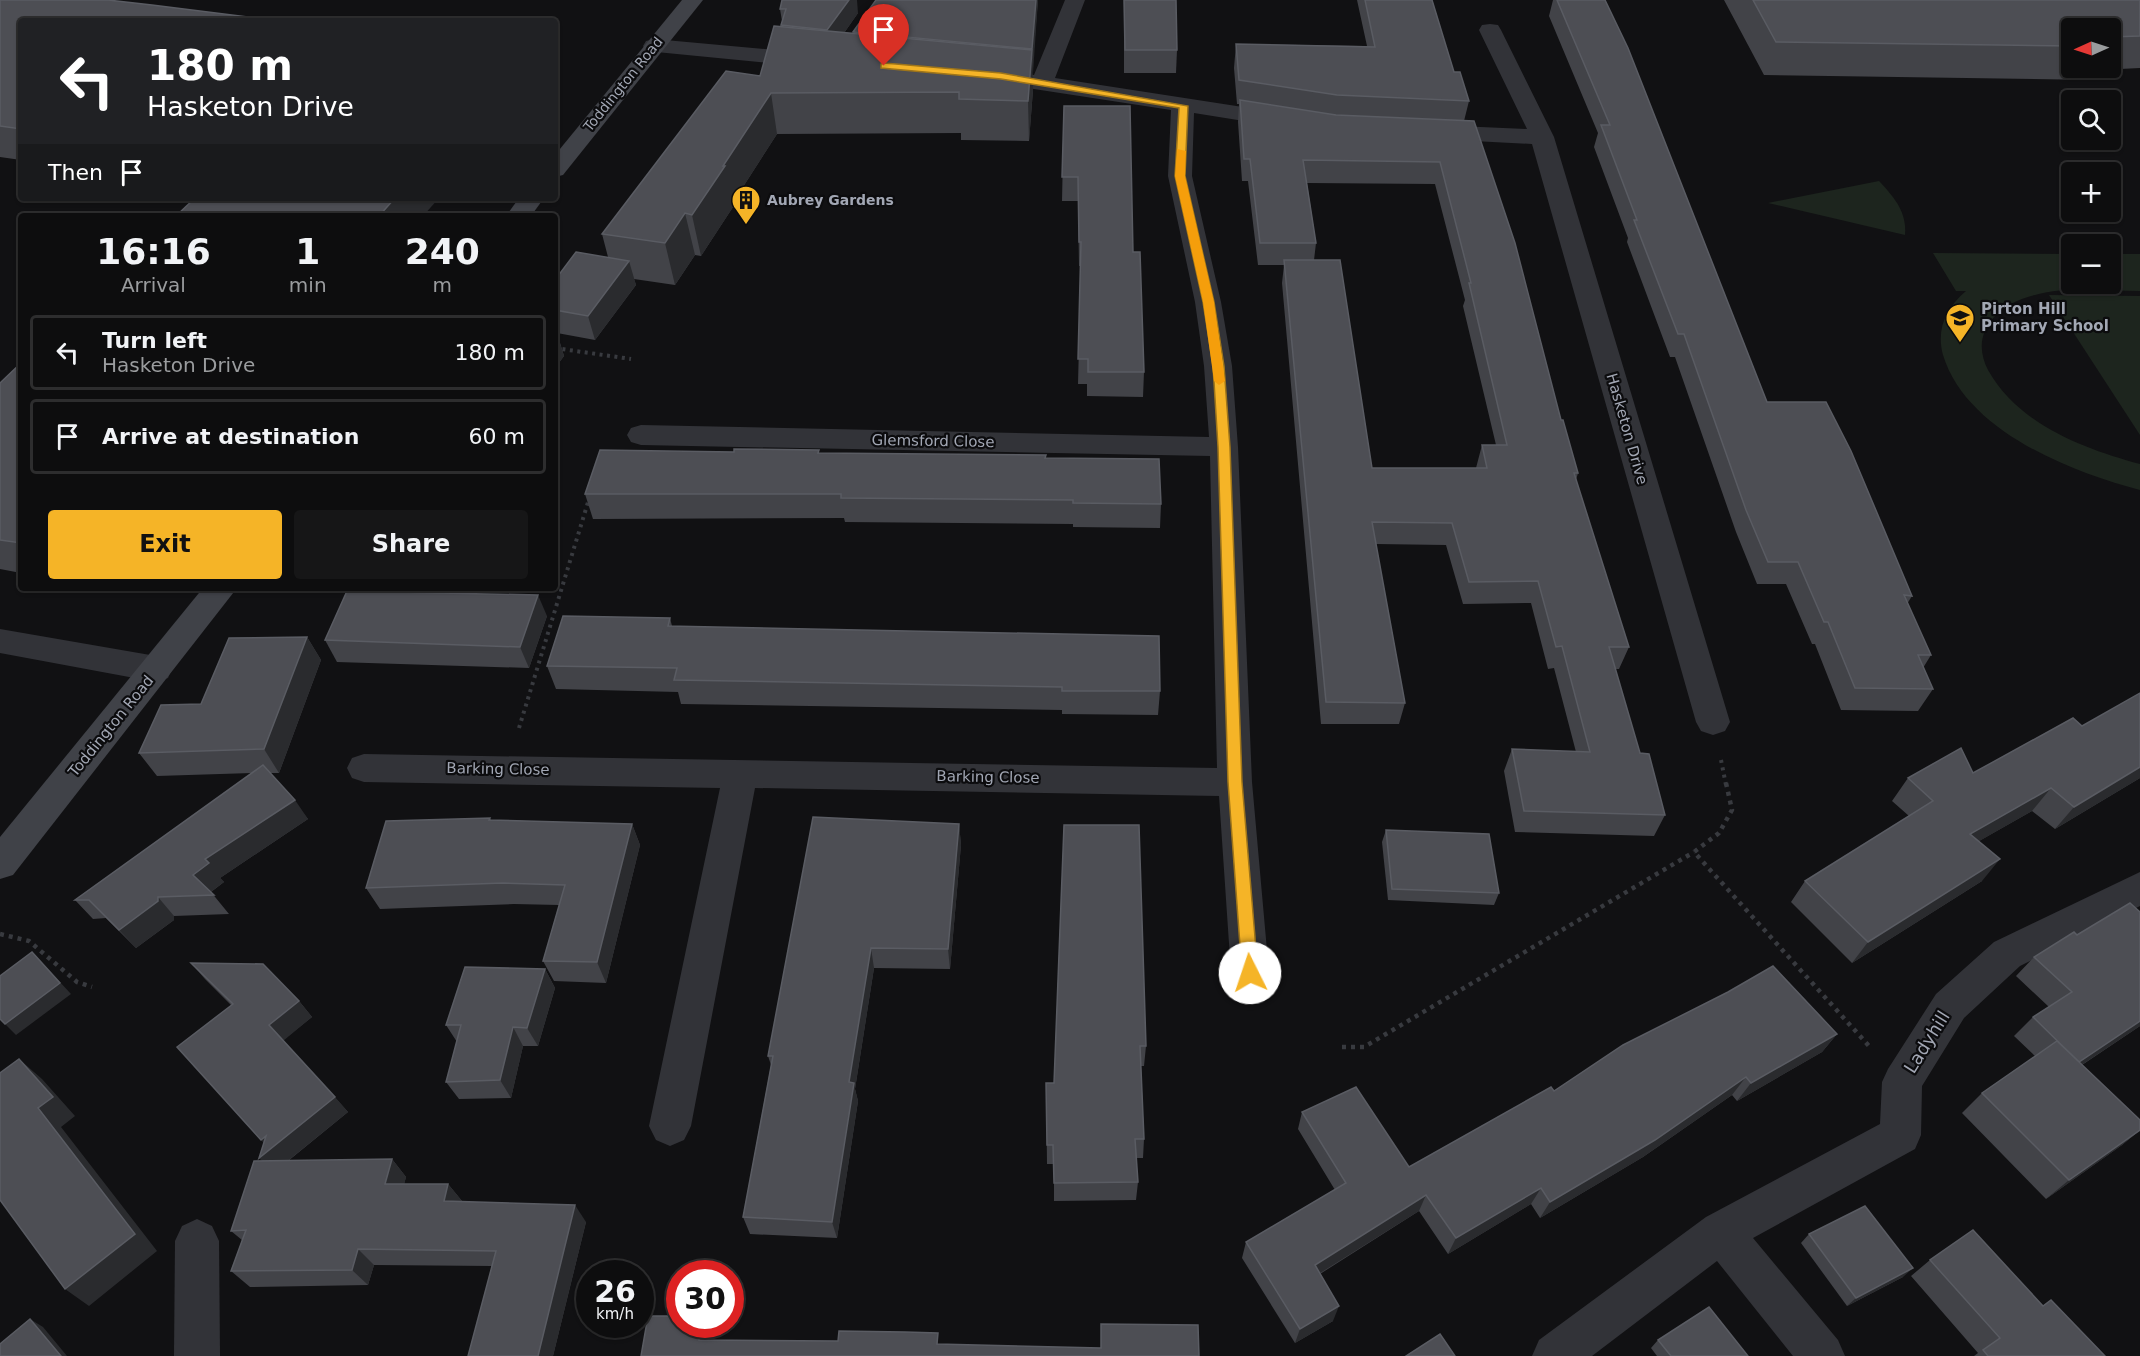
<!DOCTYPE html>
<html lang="en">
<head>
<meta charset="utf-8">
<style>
  body { margin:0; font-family:"DejaVu Sans",sans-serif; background:#161617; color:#f1f3f6; height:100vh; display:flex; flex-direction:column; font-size:22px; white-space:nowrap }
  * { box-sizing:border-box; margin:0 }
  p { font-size:20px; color:#9a9c9e }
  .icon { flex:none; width:33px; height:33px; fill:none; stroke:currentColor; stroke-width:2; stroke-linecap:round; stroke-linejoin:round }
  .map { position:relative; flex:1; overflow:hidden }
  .details { position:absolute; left:18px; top:213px; width:540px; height:378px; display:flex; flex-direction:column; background:#0d0d0e; border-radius:6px; box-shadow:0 2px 4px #0004,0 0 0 2px #2d2d2e }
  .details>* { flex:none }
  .hud { position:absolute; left:18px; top:18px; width:540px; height:183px; border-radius:6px; box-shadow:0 2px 4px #0004,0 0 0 2px #2d2d2e; background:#202124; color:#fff; overflow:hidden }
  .needle { width:39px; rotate:267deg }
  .tools { position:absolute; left:2061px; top:18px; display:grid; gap:12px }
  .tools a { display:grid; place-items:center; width:60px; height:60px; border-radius:6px; background:#0d0d0e; box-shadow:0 2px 4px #0004,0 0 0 2px #2d2d2e; font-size:30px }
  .speed { position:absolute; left:576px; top:1260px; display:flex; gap:12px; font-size:30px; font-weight:700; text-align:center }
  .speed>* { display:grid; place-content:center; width:78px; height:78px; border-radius:50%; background:#0d0d0e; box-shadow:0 2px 4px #0004,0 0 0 2px #2d2d2e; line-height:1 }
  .speed small { font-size:15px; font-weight:400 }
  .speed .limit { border:9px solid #d22; background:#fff; color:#111 }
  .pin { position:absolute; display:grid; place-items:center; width:51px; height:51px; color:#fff; margin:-62px -26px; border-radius:50% 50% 50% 0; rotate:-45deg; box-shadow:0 0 6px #0007 }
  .pin .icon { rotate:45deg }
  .me { position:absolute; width:66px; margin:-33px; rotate:356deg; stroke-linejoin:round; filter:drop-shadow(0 0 4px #0008) }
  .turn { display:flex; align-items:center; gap:21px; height:126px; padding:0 30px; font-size:27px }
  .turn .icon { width:78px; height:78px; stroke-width:2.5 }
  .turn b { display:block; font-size:42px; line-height:51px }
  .then { display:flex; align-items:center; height:57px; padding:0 30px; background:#0003; gap:12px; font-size:22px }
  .eta { display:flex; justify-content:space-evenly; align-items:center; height:102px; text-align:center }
  .eta b { font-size:36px; font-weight:800; line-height:42px }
  .button { display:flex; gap:12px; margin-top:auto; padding:12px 30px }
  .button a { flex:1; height:69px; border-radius:6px; background:#f5b427; color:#111; font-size:24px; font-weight:800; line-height:69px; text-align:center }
  .button a+a { background:#161617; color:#f1f3f6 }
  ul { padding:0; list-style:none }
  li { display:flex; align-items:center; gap:18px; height:75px; margin:0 12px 9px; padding:0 18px; border:3px solid #2d2d2e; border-radius:6px }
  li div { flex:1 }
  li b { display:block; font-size:22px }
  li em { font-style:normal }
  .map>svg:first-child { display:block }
</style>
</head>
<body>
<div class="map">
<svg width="2140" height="1356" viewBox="0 0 2140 1356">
  <rect width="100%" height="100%" fill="#111113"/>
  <g fill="#1d251e">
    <path d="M1879,181C1894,197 1907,212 1905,235L1768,203Z"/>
    <path d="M1933,253L2071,254L2072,284H2110L2111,254H2140V291C2106,291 2068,286 2035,295C2014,300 1994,311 1985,331C1979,344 1982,358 1988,370C2018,424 2084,449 2140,464V490C2071,472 1966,431 1943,355C1936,329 1946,308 1966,291H1956Z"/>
    <path d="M2049,295L2140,296V435Z"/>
  </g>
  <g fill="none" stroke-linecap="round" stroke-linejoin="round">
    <g stroke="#383a3f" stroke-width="4" stroke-dasharray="3 4.5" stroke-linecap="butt">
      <path d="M555,348L631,359"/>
      <path d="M519,728L589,499"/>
      <path d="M1721,760L1726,785"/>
    </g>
    <g stroke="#383a3f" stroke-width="4.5" stroke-dasharray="4 5" stroke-linecap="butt">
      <path d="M1726,783L1732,810L1719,833L1694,852L1869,1046"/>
      <path d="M0,934L29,941L77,982L92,987"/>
      <path d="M1342,1047H1364L1694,852"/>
    </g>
    <g fill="#323338" fill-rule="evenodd">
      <path d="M1065,0H1085L1055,78L1282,113L1290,115L1294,120L1290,125L1282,127L1194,113L1192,176L1221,302L1232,366L1238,447L1252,782L1269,973L1264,985L1250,990L1236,985L1231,973L1219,796L755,788L691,1126L684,1140L670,1146L656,1140L649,1126L720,788L364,782L352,778L347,768L352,758L364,754L1217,768L1210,456L641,445L631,442L627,435L631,428L641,425L1209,437L1204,366L1195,302L1168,176L1171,110L989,82L981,80L978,75L981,70L989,68L1034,75Z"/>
      <path d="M1490,24L1498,25L1501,30L1554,137L1730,722L1725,731L1713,735L1701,731L1696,722L1532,144L1435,139L1427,137L1423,132L1427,127L1435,125L1527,129L1479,30L1482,25Z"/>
      <path d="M654,39L809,53L817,55L820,60L817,65L809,67L646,51L643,46L646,41Z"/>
      <path d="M0,629L156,656L168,660L172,669L168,678L156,682L0,653Z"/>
      <path d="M2140,872V906L2020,966L1964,1018L1922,1086L1921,1135L1915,1149L1753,1238L1838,1340L1845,1356H1793L1717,1261L1592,1356H1532L1539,1340L1706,1217L1880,1124L1882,1082L1888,1069L1936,994L1994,942Z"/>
      <path d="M197,1219L212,1226L219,1241L220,1356H174L175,1241L182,1226Z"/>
    </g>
    <g fill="#404248" fill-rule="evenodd">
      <path d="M682,0H703L563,175L555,177V155Z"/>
      <path d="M519,198H544L531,216H506Z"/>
      <path d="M203,588H237L13,875L0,879V837Z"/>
    </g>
  </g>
  <g fill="#424348" fill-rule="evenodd">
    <path d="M0,0L21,21V160L0,157Z"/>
    <path d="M876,0H1038L1032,73L1033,90L1029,141L961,140V133L777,134L732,204L733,207L701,256L695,255L675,285L634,279L636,285L595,340L557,333L564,356L555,368V280L608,257L602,234L760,76L781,27L782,21L780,9L858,13L844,33L854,34L853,32Z"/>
    <path d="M1124,0L1177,50L1176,73H1124Z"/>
    <path d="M1357,0H1432L1454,72L1469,101L1464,121L1578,473L1576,480L1629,647L1619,669H1615L1640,753L1665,815L1654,836L1515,832L1504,771L1512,749L1576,752L1554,668L1548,669L1531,603L1463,604L1446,545L1376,544L1405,703L1399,724H1321L1282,283L1284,265H1258L1248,181H1242L1238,122L1239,104H1237L1234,68L1236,44L1367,46ZM1307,183L1435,184L1465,300L1463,306L1496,445H1482L1476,468H1372L1314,260L1316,243Z"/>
    <path d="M1553,0H1605L1767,402L1912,596L1907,604L1931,655L1923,668L1933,689L1918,711L1841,710L1815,644H1812L1786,584H1757L1736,532L1675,357H1670L1627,242L1628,238L1594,147L1598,133L1549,16Z"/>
    <path d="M1724,0H2140V68L2100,70L2094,80L1764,75ZM2072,28H2110V68H2072Z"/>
    <path d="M1064,106L1133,252L1144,372L1143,397L1087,396V384H1078L1081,266H1079L1078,201H1062Z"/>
    <path d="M21,363V573L0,569V383Z"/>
    <path d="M819,450V453L1046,458L1161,504L1160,528L1073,527V524L845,522L844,518L593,519L585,494L734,452Z"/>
    <path d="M547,616L529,668L337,662L325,640Z"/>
    <path d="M670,618L672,626L1160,691L1158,715L1062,714V710L681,704L678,692L556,689L547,666Z"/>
    <path d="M307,637L321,660L279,773H270L308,819L220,878L224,882L211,892L229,914L174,916V920L136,948L106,918L93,919L75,900L252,773L157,776L139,753L201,704Z"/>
    <path d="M1973,773L2140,778L2055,829L2032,811L1979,841L1982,881L1852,963L1791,902L1805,881L1909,816L1892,801L1908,778Z"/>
    <path d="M490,818L491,820L632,824L640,845L606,983L554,981L543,961L559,905L514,904L380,909L366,888Z"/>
    <path d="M959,824L961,845L950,969L874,968L855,1089L858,1101L837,1238L750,1234L743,1217L771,1065L768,1056Z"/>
    <path d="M1064,825L1146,1046L1144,1066H1141L1144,1139L1143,1158H1136L1138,1182L1136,1200L1054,1201V1164H1047L1046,1083H1054Z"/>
    <path d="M1386,830L1499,893L1494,905L1388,900L1382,842Z"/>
    <path d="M2140,912V1026L2082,1065L2140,1130L2122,1145L2046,1199L1962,1113L1982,1093L2035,1056L2014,1036L2033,1017L2049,1007L2016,976L2034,957Z"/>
    <path d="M191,963L299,1001L312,1017L283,1040L348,1112L288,1161L392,1159L406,1177L404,1184H448L462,1201L586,1222L553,1356H468L492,1266L374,1265L368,1285L250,1287L231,1271L242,1240L231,1231L263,1161L259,1158L264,1143L232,1006L205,979Z"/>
    <path d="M545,969L555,988L538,1046H523L511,1098L459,1099L446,1082L457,1042L446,1025Z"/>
    <path d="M1837,1034L1822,1052L1737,1101L1732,1095L1643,1157L1540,1218L1531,1204L1448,1254L1419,1211L1320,1274L1333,1321L1295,1343L1242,1258L1246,1242L1335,1190L1298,1129L1302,1112L1409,1167L1554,1091Z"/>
    <path d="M1809,1234L1903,1277L1847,1306L1801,1243Z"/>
    <path d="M1930,1260L2043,1306L2051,1300L2105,1356H1974L1978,1353L1911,1276Z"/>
    <path d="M1658,1340L1748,1356H1657L1651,1348Z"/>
  </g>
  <g fill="#2a2b2e">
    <path d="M849,0H857L858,13L830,53L827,30Z"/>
    <path d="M1036,0H1038L1033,73L1032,49Z"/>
    <path d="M1032,50L1033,90L1029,141L1028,101Z"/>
    <path d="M771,93L777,134L732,204L733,207L701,256L692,215L723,166Z"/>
    <path d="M395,198H439L423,216H379Z"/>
    <path d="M685,213L695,255L675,285L665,243Z"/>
    <path d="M629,261L636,285L595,340L588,316Z"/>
    <path d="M556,331L564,356L555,368V333Z"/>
    <path d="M538,595L547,616L529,668L520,647Z"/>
    <path d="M307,637L321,660L279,773L264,749Z"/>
    <path d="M2140,767V778L2055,829L2074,807Z"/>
    <path d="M2051,788L2032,811L1953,856L1970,834Z"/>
    <path d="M295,800L308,819L220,878L224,882L208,894L193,875L205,859Z"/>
    <path d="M632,824L640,845L606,983L597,962Z"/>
    <path d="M959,824L961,845L950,969L948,949Z"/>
    <path d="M2000,859L1982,881L1852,963L1868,942Z"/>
    <path d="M158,897L174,916V920L136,948L119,930Z"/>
    <path d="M871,948L874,968L855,1089L858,1101L837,1238L832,1222L849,1082Z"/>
    <path d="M32,952L71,994L16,1035L5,1024Z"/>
    <path d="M545,969L555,988L538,1046L527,1028Z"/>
    <path d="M299,1001L312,1017L283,1041L269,1025Z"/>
    <path d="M2140,1021V1026L2059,1080L2079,1062Z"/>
    <path d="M513,1027L523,1046L511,1098L500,1080Z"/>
    <path d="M1837,1034L1822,1052L1737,1101L1751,1083Z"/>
    <path d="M19,1059L42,1079L75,1116L61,1127L157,1251L89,1306L65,1289L38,1108Z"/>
    <path d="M1746,1077L1732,1095L1643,1157L1540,1218L1550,1202Z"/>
    <path d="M335,1097L348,1112L274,1172L259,1158L270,1149L261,1140L266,1136Z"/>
    <path d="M2140,1130L2122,1145L2046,1199L2069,1180Z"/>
    <path d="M392,1159L406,1177L400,1201L385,1184Z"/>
    <path d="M448,1184L462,1201L457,1218L444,1201Z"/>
    <path d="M1541,1188L1531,1204L1448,1254L1456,1238Z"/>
    <path d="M1426,1195L1419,1211L1309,1280L1315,1265Z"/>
    <path d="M575,1205L586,1222L553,1356H538Z"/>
    <path d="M358,1249L374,1265L368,1285L352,1270Z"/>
    <path d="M1913,1268L1903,1277L1847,1306L1856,1298Z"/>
    <path d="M1339,1306L1333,1321L1295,1343L1300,1329Z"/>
    <path d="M30,1319L43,1327L67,1356H61Z"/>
    <path d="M701,1324H708L711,1330L707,1354L699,1340Z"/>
  </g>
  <g fill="#4d4e54" stroke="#5a5c63" stroke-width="1.5">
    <path d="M0,0H108L152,5L279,21H21V129L0,126Z"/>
    <path d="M782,0H849L827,30L781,25L786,9H780Z"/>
    <path d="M876,0H1036L1032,49L853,32Z"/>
    <path d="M1124,0H1176L1177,50H1125Z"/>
    <path d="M1365,0H1432L1454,72H1460L1469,101L1337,95L1239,80L1236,44L1375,47Z"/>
    <path d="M1557,0H1605L1628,48L1767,402H1826L1851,451L1912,596L1904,595L1931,655H1918L1933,689L1855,688L1828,622H1824L1798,562H1768L1746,510L1684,334H1678L1634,220H1637L1601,125H1610Z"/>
    <path d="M1753,0H2140V36L2110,37V28H2072V46L1776,42Z"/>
    <path d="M774,26L1032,50L1028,101L959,99V92L771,93L723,166H725L692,215L685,213L665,243L602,234L726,71L760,76Z"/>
    <path d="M1240,100L1336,115L1474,121L1515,243L1561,420H1563L1578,473H1574L1629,647H1609L1640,753L1649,754L1665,815L1524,811L1512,749L1590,752L1562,646L1556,647L1538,581L1469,582L1452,523L1372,522L1405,703L1326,702L1284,260H1340L1372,468H1487L1482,445H1507L1469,283H1471L1440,162L1303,160L1316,243H1260L1250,159H1244Z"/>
    <path d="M1064,106H1130L1133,252H1140L1144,372H1088V359H1078L1081,242H1079L1078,177H1062Z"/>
    <path d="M195,198H395L379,216H176Z"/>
    <path d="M576,252L629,261L588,316L555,310V280Z"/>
    <path d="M21,363V543L0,540V383Z"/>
    <path d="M734,449L819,450L818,453L1046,455L1045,458L1159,459L1161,504L1073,503V500L841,498V494H585L600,450L734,452Z"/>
    <path d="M347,591L538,595L520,647L325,640Z"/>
    <path d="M563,616L670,618L668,626L1159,636L1160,691H1062V687L674,680L677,668L547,666Z"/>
    <path d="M307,637L264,749L139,753L161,705L201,704L229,638Z"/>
    <path d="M2140,693V767L2074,807L2051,788L1970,834L2000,859L1868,942L1805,881L1933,801L1908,778L1961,748L1973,773L2073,718L2082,726Z"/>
    <path d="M263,765L295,800L205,859L209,863L193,875L214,895L158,897V901L119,930L89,900H75Z"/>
    <path d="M813,817L959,824L948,949L871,948L849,1082L854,1083L832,1222L743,1217L773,1056H768Z"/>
    <path d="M490,818L489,820L632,824L597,962L543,961L565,885L503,883L366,888L386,821Z"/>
    <path d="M1064,825H1139L1146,1046H1140L1144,1139H1135L1138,1182L1054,1183L1053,1145H1047L1046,1083H1054Z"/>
    <path d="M1386,830L1489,834L1499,893L1392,889Z"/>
    <path d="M2130,903L2140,912V1021L2079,1062L2033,1017L2072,992L2034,957L2074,932L2077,935Z"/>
    <path d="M32,952L60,983L5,1024L0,1019V976Z"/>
    <path d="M191,963L263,964L299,1001L269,1025L335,1097L259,1158L266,1136L261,1140L177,1047L233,1004Z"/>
    <path d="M1773,966L1837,1034L1751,1083L1746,1077L1655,1140L1550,1202L1541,1188L1456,1238L1426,1195L1315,1265L1339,1306L1300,1329L1246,1242L1346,1183L1302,1112L1356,1087L1409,1167L1551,1087L1554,1091L1623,1045L1728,992Z"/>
    <path d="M465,967L545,969L527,1028L513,1027L500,1080L446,1082L461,1025H446Z"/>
    <path d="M2057,1041L2140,1120V1130L2069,1180L1982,1093Z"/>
    <path d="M19,1059L53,1097L38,1108L135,1234L65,1289L0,1200V1073Z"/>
    <path d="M392,1159L385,1184H448L444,1201L575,1205L538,1356H468L496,1251L358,1249L352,1270L231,1271L246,1230L231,1231L254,1161Z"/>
    <path d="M1865,1206L1913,1268L1856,1298L1809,1234Z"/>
    <path d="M1973,1230L2043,1306L2051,1300L2105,1356H1988L1983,1350L2000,1338L1930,1260Z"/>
    <path d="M1709,1307L1748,1356H1671L1658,1340Z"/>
    <path d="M648,1316H680V1324H701L699,1340L838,1341L839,1331L905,1332L938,1333L937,1344L1101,1348V1324L1198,1325L1199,1356H641Z"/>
    <path d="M30,1319L61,1356H0V1344Z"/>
    <path d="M1440,1334L1455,1356H1406Z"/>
  </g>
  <path fill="#f5b427" stroke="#9f7519" stroke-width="1.5" d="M884,63L1001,73L1188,106L1185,176L1214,302L1224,366L1230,447L1242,782L1258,973L1256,978L1250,980L1244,978L1242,973L1228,782L1218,447L1213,366L1203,302L1175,176L1179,108L1001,79L881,68V64Z"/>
  <path fill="#f59e0b" d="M1177,149L1186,151L1185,176L1214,302L1225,381L1219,385L1214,381L1203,302L1175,176Z"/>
  <defs>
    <g id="building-pin" transform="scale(1.5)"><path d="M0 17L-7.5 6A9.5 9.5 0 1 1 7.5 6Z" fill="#f5b427" stroke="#0c0c0e"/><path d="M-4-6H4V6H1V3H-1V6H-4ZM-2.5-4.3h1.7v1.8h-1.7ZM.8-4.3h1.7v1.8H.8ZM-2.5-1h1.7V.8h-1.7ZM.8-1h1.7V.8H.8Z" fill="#111"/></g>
    <g id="school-pin" transform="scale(1.5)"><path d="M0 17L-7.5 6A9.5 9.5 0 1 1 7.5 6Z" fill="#f5b427" stroke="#0c0c0e"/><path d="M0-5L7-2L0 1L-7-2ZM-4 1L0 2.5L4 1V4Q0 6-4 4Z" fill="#111"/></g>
  </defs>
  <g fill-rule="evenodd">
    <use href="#building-pin" x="746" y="200"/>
    <use href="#school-pin" x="1960" y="318"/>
  </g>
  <g text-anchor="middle" stroke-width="4.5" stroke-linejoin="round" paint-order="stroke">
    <g font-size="14" fill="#a2a7b4" stroke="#0c0c0e">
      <text transform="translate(623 84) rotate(-51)" y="5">Toddington Road</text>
    </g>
    <g font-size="14" font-weight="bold" fill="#a2a7b4" stroke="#0c0c0e" text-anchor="start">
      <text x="767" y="205">Aubrey Gardens</text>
    </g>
    <g font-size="15" font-weight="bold" fill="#a2a7b4" stroke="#0c0c0e" text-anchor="start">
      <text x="1981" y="314">Pirton Hill<tspan x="1981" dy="17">Primary School</tspan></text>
    </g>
    <g font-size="15" fill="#a2a7b4" stroke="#0c0c0e">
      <text transform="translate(1627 429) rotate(74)" y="5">Hasketon Drive</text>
      <text transform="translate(933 441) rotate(1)" y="5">Glemsford Close</text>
      <text transform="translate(111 726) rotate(-51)" y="5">Toddington Road</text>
      <text transform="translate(498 769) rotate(1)" y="5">Barking Close</text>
      <text transform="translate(988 777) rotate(1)" y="5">Barking Close</text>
    </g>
    <g font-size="18" fill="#a2a7b4" stroke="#0c0c0e">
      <text transform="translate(1927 1042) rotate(-58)" y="6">Ladyhill</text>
    </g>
  </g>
</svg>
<div class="tools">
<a><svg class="needle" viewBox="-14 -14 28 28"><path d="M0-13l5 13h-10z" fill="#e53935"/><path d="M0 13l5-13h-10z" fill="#9a9c9e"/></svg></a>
<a><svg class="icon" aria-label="search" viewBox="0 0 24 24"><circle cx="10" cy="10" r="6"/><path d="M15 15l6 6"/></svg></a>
<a>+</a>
<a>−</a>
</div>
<div class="speed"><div>26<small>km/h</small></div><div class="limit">30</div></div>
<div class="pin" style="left:884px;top:66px;background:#d93025"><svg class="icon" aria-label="arrive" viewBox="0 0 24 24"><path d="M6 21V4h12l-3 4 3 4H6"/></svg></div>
<svg class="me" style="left:1250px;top:973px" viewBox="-20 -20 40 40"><circle r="19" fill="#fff"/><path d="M0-13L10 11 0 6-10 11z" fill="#f5b427"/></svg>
<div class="hud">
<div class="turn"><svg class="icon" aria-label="left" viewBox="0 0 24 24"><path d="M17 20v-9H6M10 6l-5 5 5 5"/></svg><div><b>180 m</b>Hasketon Drive</div></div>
<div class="then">Then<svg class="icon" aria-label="arrive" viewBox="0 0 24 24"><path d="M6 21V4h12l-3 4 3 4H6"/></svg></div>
</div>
<section class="details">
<div class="eta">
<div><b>16:16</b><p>Arrival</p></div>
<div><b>1</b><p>min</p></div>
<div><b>240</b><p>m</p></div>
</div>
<ul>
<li><svg class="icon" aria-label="left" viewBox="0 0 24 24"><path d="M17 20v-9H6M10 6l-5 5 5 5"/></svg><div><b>Turn left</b><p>Hasketon Drive</p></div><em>180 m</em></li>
<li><svg class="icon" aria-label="arrive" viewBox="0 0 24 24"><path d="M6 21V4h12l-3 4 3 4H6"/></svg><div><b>Arrive at destination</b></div><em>60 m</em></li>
</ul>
<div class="button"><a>Exit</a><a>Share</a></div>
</section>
</div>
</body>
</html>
